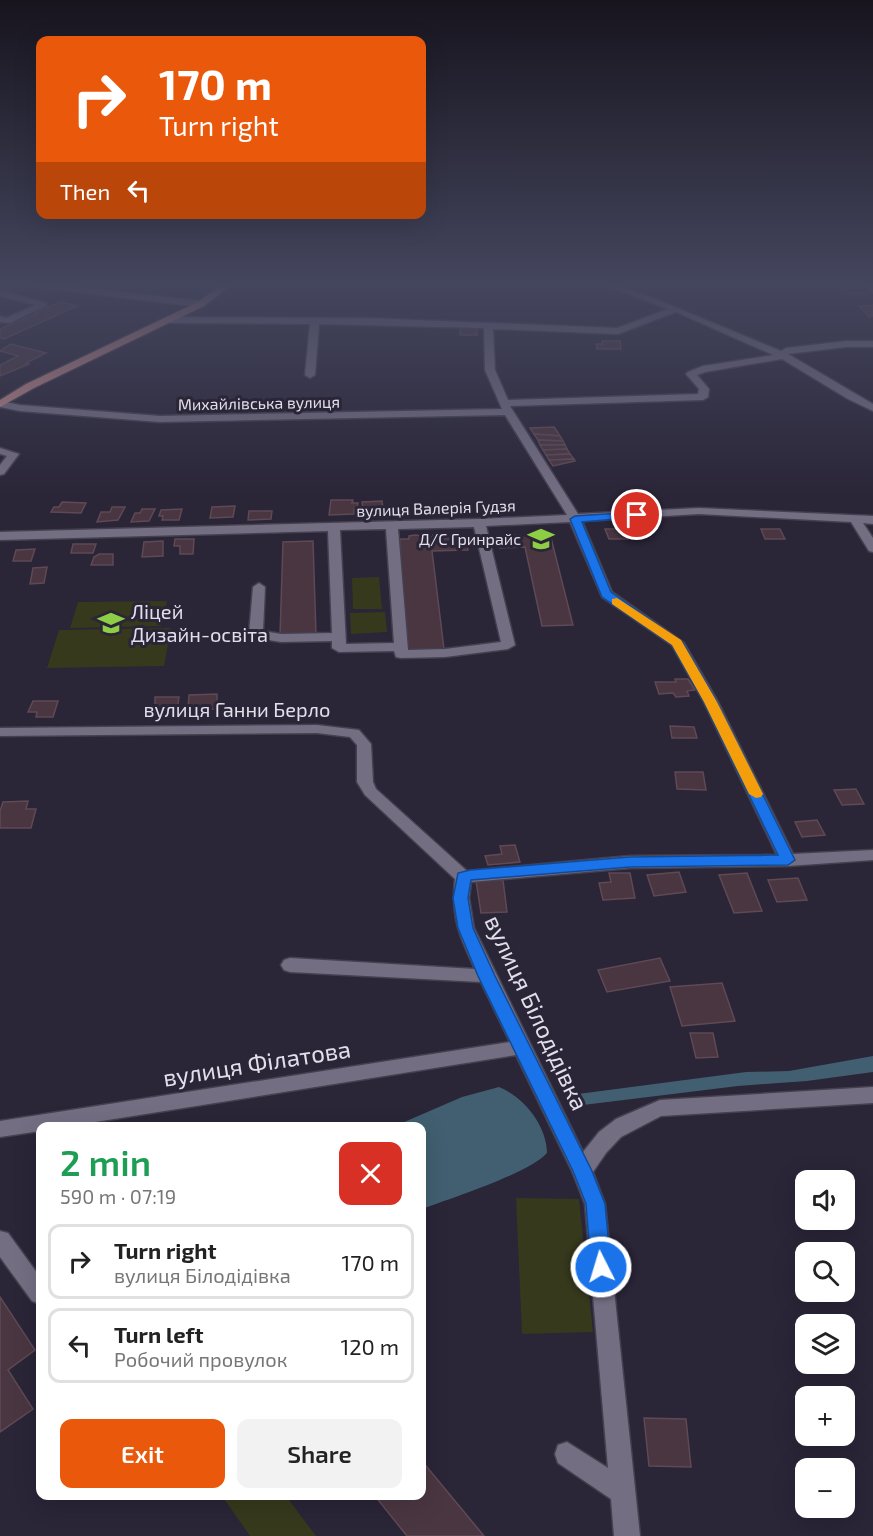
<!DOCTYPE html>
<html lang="en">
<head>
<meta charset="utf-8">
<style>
  body { margin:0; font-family:"Exo 2",sans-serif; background:#f2f2f2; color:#222; height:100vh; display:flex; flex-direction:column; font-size:22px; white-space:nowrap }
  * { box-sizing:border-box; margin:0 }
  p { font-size:20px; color:#767676 }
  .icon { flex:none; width:33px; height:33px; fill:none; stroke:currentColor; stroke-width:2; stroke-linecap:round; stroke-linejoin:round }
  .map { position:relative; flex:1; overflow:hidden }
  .side { position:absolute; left:36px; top:1122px; width:390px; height:378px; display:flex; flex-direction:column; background:#fff; border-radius:12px; box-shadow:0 6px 24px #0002 }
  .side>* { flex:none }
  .banner { position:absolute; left:36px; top:36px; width:390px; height:183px; border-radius:12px; box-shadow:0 6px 24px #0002; background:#ea580c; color:#fff; overflow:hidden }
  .tools { position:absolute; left:795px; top:1170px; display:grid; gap:12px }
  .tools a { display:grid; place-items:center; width:60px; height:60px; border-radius:12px; background:#fff; box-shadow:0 6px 24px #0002; font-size:30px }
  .pin { position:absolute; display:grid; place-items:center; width:51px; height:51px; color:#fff; margin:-26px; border:3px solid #fff; border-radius:50%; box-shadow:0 2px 6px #0007 }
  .me { position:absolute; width:66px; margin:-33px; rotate:355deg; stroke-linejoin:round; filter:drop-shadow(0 0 4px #0008) }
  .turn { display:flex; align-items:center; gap:21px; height:126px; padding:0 24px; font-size:27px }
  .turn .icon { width:78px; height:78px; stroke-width:2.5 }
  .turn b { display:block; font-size:42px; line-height:51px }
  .then { display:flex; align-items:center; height:57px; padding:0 24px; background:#0003; gap:12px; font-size:22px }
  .round { display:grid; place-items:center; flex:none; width:63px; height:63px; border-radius:12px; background:#f2f2f2 }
  .headline { display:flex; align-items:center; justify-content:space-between; height:102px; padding:0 24px }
  h1 { font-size:36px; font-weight:600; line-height:45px; color:#1e9e55 }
  .cta { display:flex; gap:12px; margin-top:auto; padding:12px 24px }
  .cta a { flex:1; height:69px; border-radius:12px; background:#ea580c; color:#fff; font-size:24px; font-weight:600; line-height:69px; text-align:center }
  .cta a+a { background:#f2f2f2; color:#222 }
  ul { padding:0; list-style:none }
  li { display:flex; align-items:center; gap:18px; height:75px; margin:0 12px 9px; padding:0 12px; border:3px solid #e0e0e0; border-radius:12px }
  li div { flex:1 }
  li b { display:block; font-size:22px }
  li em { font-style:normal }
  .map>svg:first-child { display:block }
</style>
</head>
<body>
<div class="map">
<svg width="873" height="1536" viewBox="0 0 873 1536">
  <rect width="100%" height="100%" fill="#2a2537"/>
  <g fill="#37391d">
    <path d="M379,577L382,609H353L352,578Z"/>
    <path d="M167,601L161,626L70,628L78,602Z"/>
    <path d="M385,612L387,632L351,634L350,613Z"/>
    <path d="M171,628L164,666L47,668L59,630Z"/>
    <path d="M516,1198L579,1199L593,1332L522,1334Z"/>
    <path d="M222,1496H286L316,1536H250Z"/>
  </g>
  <g fill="#415f70">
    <path d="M873,1056V1072L807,1081L738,1086L583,1105L578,1094L746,1072L789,1071Z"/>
    <path d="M499,1087C524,1097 547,1126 547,1153C530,1173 449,1199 422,1209V1126H395L462,1097Z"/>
  </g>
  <g fill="#4a3641" stroke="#5e4955" stroke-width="1.5">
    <path d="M859,287L863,294H844L840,288Z"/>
    <path d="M61,302L77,306L4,339L0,338V329L15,323L11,322L21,320L38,313L34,312Z"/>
    <path d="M873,305V316L869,317L859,306Z"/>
    <rect x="460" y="327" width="17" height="8"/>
    <path d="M602,341H620L621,349H597L596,344H602Z"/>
    <path d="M11,344L46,353L26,363L29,364L0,376V365L18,356L0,351Z"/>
    <path d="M554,427L560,436L534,434L530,428Z"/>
    <path d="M534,434L560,436L563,441L538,440Z"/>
    <path d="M538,440L563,441L565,445H540Z"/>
    <path d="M540,445H565L567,449L543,450Z"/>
    <path d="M567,449L570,454L546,455L543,450Z"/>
    <path d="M570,454L574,459L549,460L546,455Z"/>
    <path d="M574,459L575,461L553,466L549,460Z"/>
    <path d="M331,500H353L352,503H358L357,509H354V514L329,515Z"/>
    <path d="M382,501L384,514L364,515L362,502Z"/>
    <path d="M62,502L86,503L81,513L51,512L54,507H59Z"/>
    <path d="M235,506L233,517L210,518L212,507Z"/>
    <path d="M112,507H125L118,520L97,522L101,512H110Z"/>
    <path d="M142,509H155L149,521L131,522L135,513H140Z"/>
    <path d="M182,509L179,520H162L163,516H159L161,510Z"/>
    <path d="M249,511H272L271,519L248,520Z"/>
    <path d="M605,529H625L628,539H609Z"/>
    <path d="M761,529H780L785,539H765Z"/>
    <path d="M550,534L573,625L542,626L525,547L500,548L498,536Z"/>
    <path d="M415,535L433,537V535H440L441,538H466L468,550L432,551L444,649L405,650L400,539H409V536Z"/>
    <path d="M175,539H194L193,554H180V546H174Z"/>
    <path d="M163,541V556L142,557L144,542Z"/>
    <path d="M313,541L316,634L280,635L283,542Z"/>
    <path d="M73,544H96L93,553H71Z"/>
    <path d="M35,549L31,561H13L16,550Z"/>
    <path d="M99,554H113V565H91L94,557Z"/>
    <path d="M47,567L44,583L30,584L33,568Z"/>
    <path d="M675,679H688L695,690L687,691L689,696L676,697L673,693L659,694L655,682H676Z"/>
    <path d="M217,694V709L188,710L189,695Z"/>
    <path d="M155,697H179L177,711L155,713Z"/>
    <path d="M33,701H58L53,717H36L37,712H28Z"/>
    <path d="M670,726L694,727L697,738H672Z"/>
    <path d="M675,772H703L706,790L677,789Z"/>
    <path d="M856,789L864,804L842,805L834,790Z"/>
    <path d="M28,801L26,809H36L31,828H0V811L3,802Z"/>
    <path d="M817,820L825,835L802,837L795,822Z"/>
    <path d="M515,845L520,862L488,865L485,856L502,854L500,846Z"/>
    <path d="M679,872L686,892L654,896L647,875Z"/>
    <path d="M609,873H630L635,898L603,900L599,883L611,882Z"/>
    <path d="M747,873L762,911L734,913L719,875Z"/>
    <path d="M798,878L807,900L777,902L768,880Z"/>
    <path d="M503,880L507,912L481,913L476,881Z"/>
    <path d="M660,958L670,981L607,992L598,970Z"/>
    <path d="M722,983L735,1021L682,1026L670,987Z"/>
    <path d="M690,1033H713L718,1057L696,1058Z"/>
    <path d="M0,1297L35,1350L8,1370L33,1409L0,1432Z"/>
    <path d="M644,1418L686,1419L691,1467L649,1466Z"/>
    <path d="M422,1461L484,1536H407L375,1496H422Z"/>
  </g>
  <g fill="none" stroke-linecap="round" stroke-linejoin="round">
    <g stroke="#45404f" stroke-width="3">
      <g id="minor">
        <path d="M22,283H44L201,301L205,304L201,307L26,286Z"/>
        <path d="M599,283H610L653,298L781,351L786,348L846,341H873V347H846L788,354L873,404V411L848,399L782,359L705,372L697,375L709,389L708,397L703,400L510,406L578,514L699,508L873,516V524L863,523L873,538V552L869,551L851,522L699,514L582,521L612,592L684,643L718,702L793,854L873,850V860L788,866L630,868L471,882L469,898L474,928L583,1152L599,1132L616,1119L660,1100L873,1087V1103L661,1116L621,1137L606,1153L593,1172L605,1204L640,1536H614L611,1499L558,1463L555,1454L558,1445L567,1442L608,1468L585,1204L572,1171L516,1055L70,1126H40V1131L0,1137V1121L510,1042L481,982L290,972L284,970L281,965L284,960L290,958L475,969C459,935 451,917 455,879L365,795L357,782V745L350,737L317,733L0,736V728L317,725L359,730L371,744L373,782L376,789L467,871L630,856L777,855L704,702L672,645L602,597L570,522L486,526L515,645L508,649L445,657L401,658L396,657L394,651L339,652L332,648V641L281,642L251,637L249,634L253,587L259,583L265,587L263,631L281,634L332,633L328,531L0,540V532L479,519L567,515L505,415L160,422L20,411L0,407V401L20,405L160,416L502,409L485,370L484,328L319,324L315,375L310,378L305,375L310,324L169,323L164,320L169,317L368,318L617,328L668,309ZM676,312L773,355L703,366L688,372L686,374L699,389L698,394L508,400L495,370L493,329L618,334ZM474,527L501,642L445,649L408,650L398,529ZM386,529L394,643L346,644L340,530Z"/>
        <path d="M862,283H870L873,285V293Z"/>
        <path d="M0,290L46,303L47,305L10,323L0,322V316L6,318L35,305L0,296Z"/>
        <path d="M0,448L19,454L4,474L0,475V465L7,456L0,454Z"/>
        <path d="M0,1231L8,1233L40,1277V1304L32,1301L0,1257Z"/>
      </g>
    </g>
    <g stroke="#45404f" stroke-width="3">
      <path id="major" d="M225,283H234L204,306L34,388L0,407V400L26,384L198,302Z"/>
    </g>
    <use href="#minor" fill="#746e83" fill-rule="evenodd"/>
    <use href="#major" fill="#c18785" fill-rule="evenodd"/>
  </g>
  <linearGradient id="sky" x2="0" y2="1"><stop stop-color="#17141e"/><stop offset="0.57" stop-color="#44465e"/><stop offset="1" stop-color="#44465e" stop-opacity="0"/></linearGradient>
  <rect width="873" height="498" fill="url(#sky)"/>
  <path fill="#1a73e8" stroke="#114b97" stroke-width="1.5" d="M637,512L643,515L641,517L582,522L611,592L683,643L717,702L795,860L788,865L630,867L471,880L468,898L473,928L495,976L592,1171L605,1204L611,1267L608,1274L601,1276L594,1274L591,1267L586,1204L573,1171L478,976L458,928L453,898L458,873L470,870L630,857L778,855L704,702L672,645L602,597L570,519L575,516Z"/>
  <path fill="#f59e0b" d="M617,598L681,640L717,702L763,794L761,797L756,798L749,794L704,702L672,645L612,604V599Z"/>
  <defs>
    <g id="school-bare" transform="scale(2.07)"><path d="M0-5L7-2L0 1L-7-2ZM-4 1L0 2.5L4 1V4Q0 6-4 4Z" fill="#8dce44" stroke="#2a2537" stroke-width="2.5" paint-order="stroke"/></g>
  </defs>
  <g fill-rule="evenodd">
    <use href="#school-bare" x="541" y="539"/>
    <use href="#school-bare" x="111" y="623"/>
  </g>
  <g text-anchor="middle" stroke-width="6" stroke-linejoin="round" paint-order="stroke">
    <g font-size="16" fill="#e2dfeb" stroke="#2a2537">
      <text transform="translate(259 403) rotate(-1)" y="6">Михайлівська вулиця</text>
      <text transform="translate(436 508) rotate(-2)" y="6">вулиця Валерія Гудзя</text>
    </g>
    <g font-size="16" fill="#e2dfeb" stroke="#2a2537" text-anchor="end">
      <text x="521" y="545">Д/С Гринрайс</text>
    </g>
    <g font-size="20" fill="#e2dfeb" stroke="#2a2537" text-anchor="start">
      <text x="131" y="619">Ліцей<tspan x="131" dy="23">Дизайн-освіта</tspan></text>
    </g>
    <g font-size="20" fill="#e2dfeb" stroke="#2a2537">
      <text x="237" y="717">вулиця Ганни Берло</text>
    </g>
    <g font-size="24" fill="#e2dfeb" stroke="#2a2537">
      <text transform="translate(536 1013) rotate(65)" y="8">вулиця Білодідівка</text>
      <text transform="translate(257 1064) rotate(-9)" y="8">вулиця Філатова</text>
    </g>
  </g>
</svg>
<div class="tools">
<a><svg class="icon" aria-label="sound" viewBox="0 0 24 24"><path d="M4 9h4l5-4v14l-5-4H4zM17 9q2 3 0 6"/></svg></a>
<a><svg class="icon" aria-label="search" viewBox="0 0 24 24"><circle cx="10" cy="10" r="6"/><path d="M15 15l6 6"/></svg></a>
<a><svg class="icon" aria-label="layers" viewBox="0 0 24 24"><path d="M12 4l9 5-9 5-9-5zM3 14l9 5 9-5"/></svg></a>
<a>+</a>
<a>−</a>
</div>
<div class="pin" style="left:637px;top:515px;background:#d93025"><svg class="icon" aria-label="arrive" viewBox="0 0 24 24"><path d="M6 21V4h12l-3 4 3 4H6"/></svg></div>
<svg class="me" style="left:601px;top:1267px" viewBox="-20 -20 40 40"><circle r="17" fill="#1a73e8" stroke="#fff" stroke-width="3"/><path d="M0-11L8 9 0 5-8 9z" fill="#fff"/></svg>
<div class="banner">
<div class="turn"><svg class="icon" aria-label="right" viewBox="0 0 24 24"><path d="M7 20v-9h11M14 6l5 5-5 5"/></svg><div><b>170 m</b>Turn right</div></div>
<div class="then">Then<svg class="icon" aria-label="left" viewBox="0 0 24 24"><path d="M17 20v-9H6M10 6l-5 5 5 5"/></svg></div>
</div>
<section class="side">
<div class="headline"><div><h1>2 min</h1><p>590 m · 07:19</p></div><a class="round" style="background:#d93025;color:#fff"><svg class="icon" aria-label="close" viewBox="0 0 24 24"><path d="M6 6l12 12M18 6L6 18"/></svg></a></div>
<ul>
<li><svg class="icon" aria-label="right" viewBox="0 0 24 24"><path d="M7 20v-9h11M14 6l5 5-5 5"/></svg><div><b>Turn right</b><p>вулиця Білодідівка</p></div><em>170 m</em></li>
<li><svg class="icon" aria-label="left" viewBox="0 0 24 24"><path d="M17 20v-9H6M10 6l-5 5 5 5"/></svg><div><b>Turn left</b><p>Робочий провулок</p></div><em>120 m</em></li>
</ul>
<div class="cta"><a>Exit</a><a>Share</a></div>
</section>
</div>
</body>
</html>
